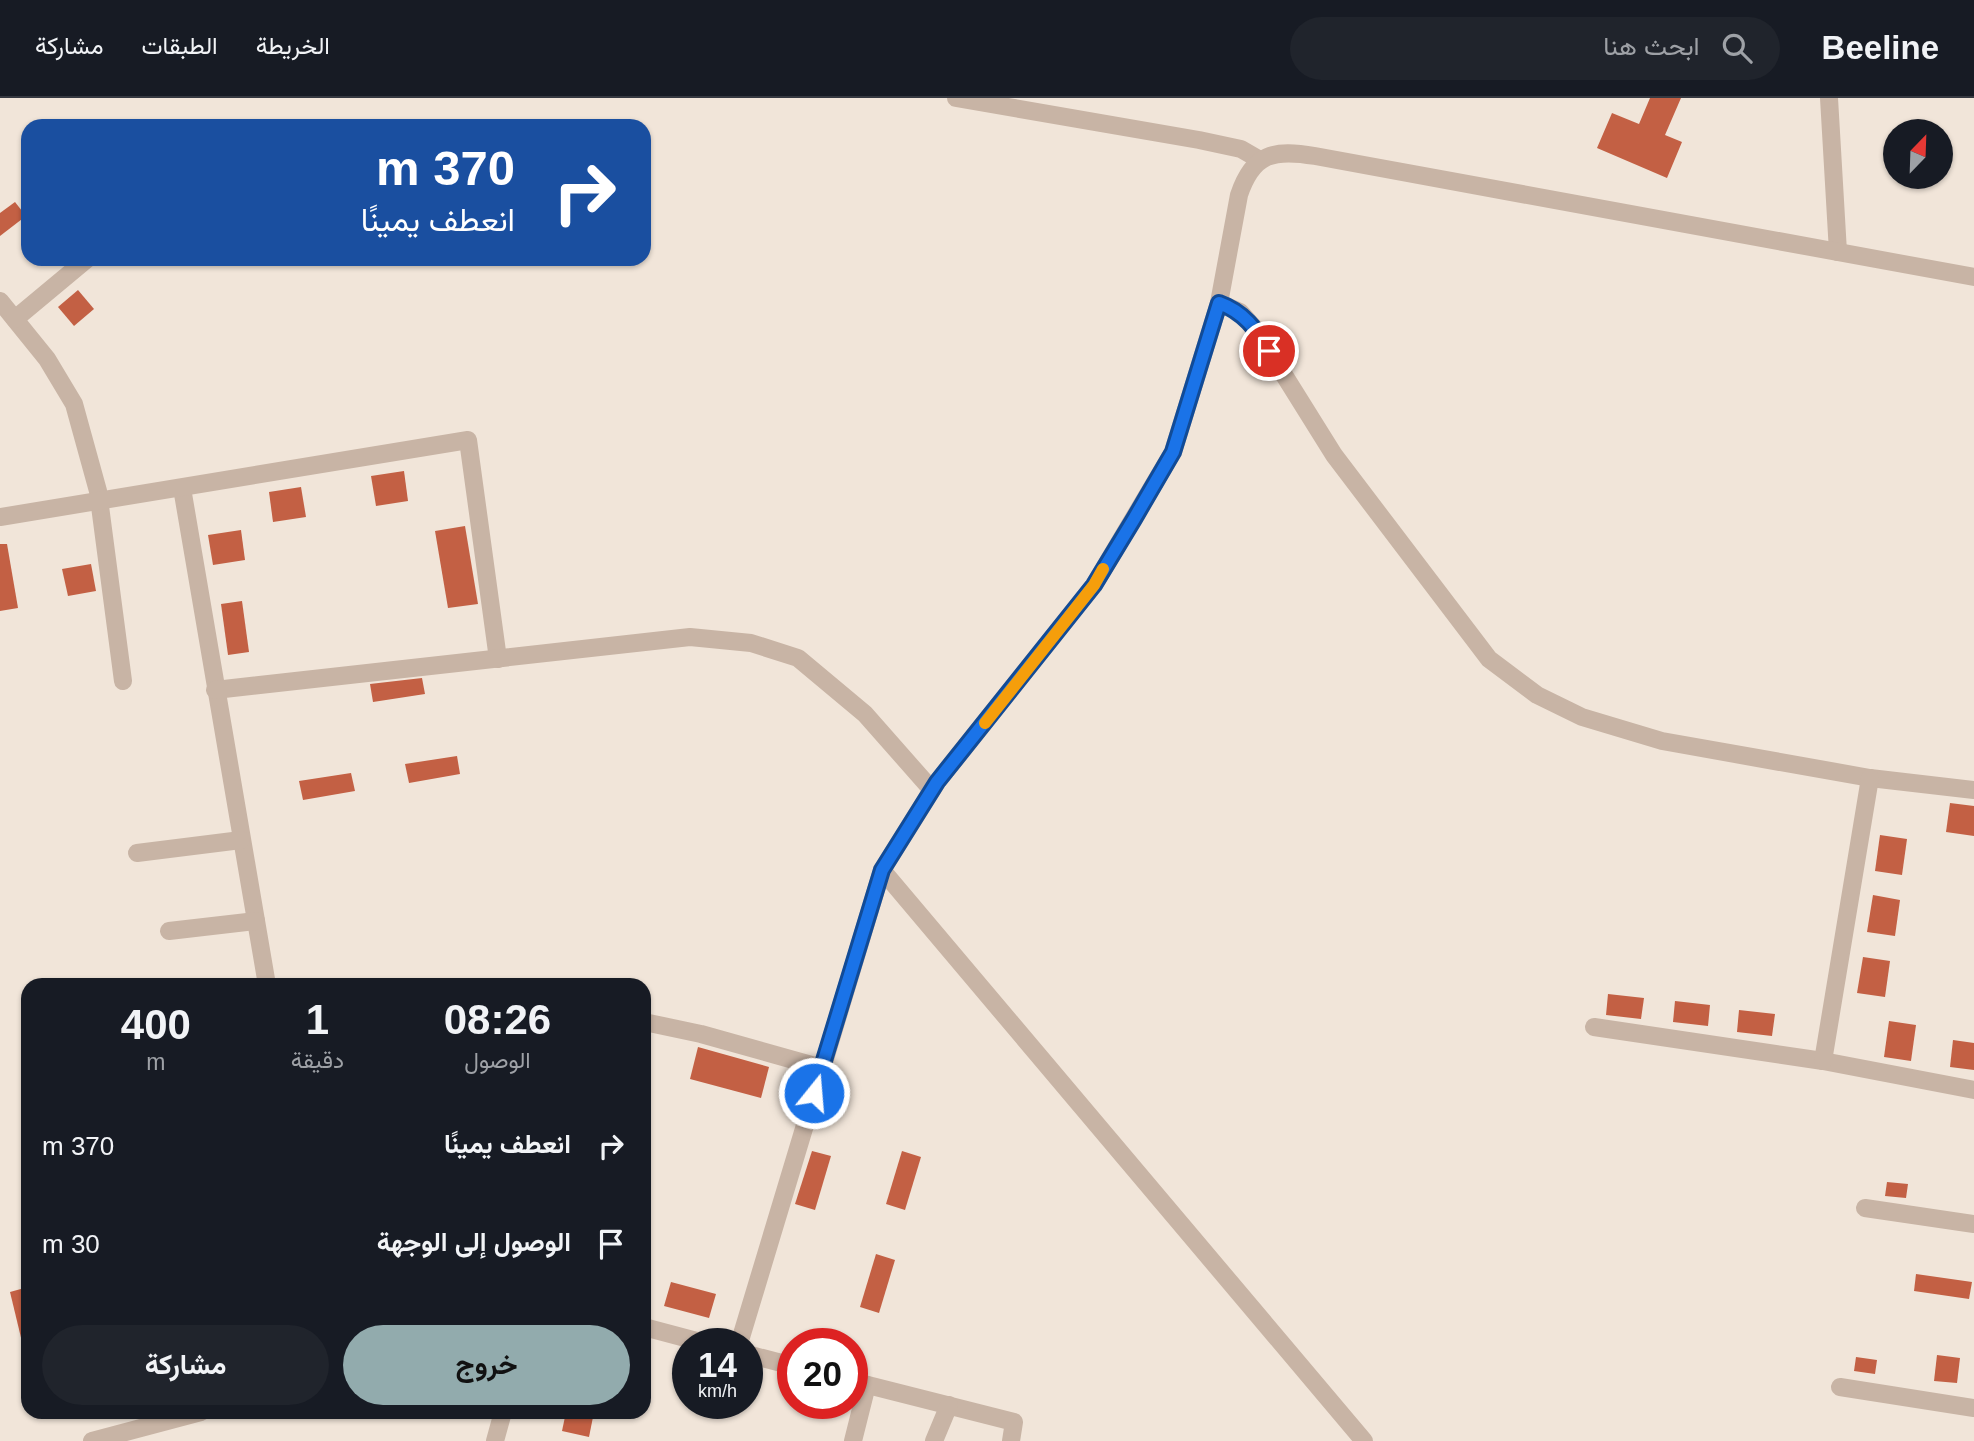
<!DOCTYPE html>
<html lang="ar">
<head>
<meta charset="utf-8">
<style>
  body { margin:0; font-family:Helvetica,Vazirmatn,sans-serif; background:#20242c; color:#f1f3f6; direction:rtl; height:100vh; display:flex; flex-direction:column; font-size:26px; white-space:nowrap }
  * { box-sizing:border-box; margin:0 }
  p { font-size:23px; color:#9ea1a6 }
  .icon { flex:none; width:38px; height:38px; fill:none; stroke:currentColor; stroke-width:2; stroke-linecap:round; stroke-linejoin:round }
  .map { position:relative; flex:1; overflow:hidden; direction:ltr }
  .details { position:absolute; left:21px; top:880px; width:630px; height:441px; display:flex; flex-direction:column; background:#171b24; border-radius:21px; box-shadow:0 2px 5px #0004; direction:rtl }
  .details>* { flex:none }
  .top-card { position:absolute; left:21px; top:21px; width:630px; height:147px; border-radius:21px; box-shadow:0 2px 5px #0004; direction:rtl; background:#1a4fa0; color:#fff; overflow:hidden }
  .needle { width:46px; rotate:23deg }
  .buttons { position:absolute; left:1883px; top:21px; display:grid; gap:14px }
  .buttons a { display:grid; place-items:center; width:70px; height:70px; border-radius:50%; background:#171b24; box-shadow:0 2px 5px #0004; font-size:35px }
  .speed { position:absolute; left:672px; top:1230px; display:flex; gap:14px; font-size:35px; font-weight:700; text-align:center }
  .speed>* { display:grid; place-content:center; width:91px; height:91px; border-radius:50%; background:#171b24; box-shadow:0 2px 5px #0004; line-height:1 }
  .speed small { font-size:18px; font-weight:400 }
  .speed .limit { border:10px solid #d22; background:#fff; color:#111 }
  .pin { position:absolute; display:grid; place-items:center; width:60px; height:60px; color:#fff; margin:-30px; border:4px solid #fff; border-radius:50%; box-shadow:0 2px 7px #0007 }
  .me { position:absolute; width:77px; margin:-38px; rotate:17deg; stroke-linejoin:round; filter:drop-shadow(0 0 5px #0008) }
  .turn { display:flex; align-items:center; gap:24px; height:147px; padding:0 21px; font-size:32px }
  .turn .icon { width:91px; height:91px; stroke-width:2.5 }
  .turn b { display:block; font-size:49px; line-height:60px }
  .eta { display:flex; justify-content:space-evenly; align-items:center; height:119px; text-align:center }
  .eta b { font-size:42px; font-weight:700; line-height:49px }
  .cta { display:flex; gap:14px; margin-top:auto; padding:14px 21px }
  .cta a { flex:1; height:80px; border-radius:42px; background:#92abad; color:#111; font-size:28px; font-weight:700; line-height:80px; text-align:center }
  .cta a+a { background:#20242c; color:#f1f3f6 }
  ul { padding:0; list-style:none }
  li { display:flex; align-items:center; gap:21px; height:98px; padding:0 21px }
  li div { flex:1 }
  li b { display:block; font-size:26px }
  li em { font-style:normal }
  header { display:flex; align-items:center; gap:42px; box-sizing:border-box; height:98px; padding:0 35px; background:#171b24; border-bottom:2px solid #363941 }
  header strong { font-size:33px }
  nav { display:flex; gap:38px; margin-inline-start:auto; font-size:24px }
  .search { width:490px; height:63px; background:#20242c; display:flex; align-items:center; gap:18px; box-sizing:border-box; padding:0 24px; border-radius:38px; color:#9ea1a6; font-size:26px }
  .map>svg:first-child { display:block }
</style>
</head>
<body>
<header>
<strong>Beeline</strong>
<div class="search"><svg class="icon" aria-label="search" viewBox="0 0 24 24"><circle cx="10" cy="10" r="6"/><path d="M15 15l6 6"/></svg>ابحث هنا</div>
<nav><a>الخريطة</a><a>الطبقات</a><a>مشاركة</a></nav>
</header>
<div class="map">
<svg width="1974" height="1343" viewBox="0 0 1974 1343">
  <rect width="100%" height="100%" fill="#f1e5d9"/>
  <g fill="#c36044">
    <path d="M1650,0H1681L1665,37L1682,44L1667,80L1597,50L1612,15L1639,26Z"/>
    <path d="M15,104L26,118L0,138V115Z"/>
    <path d="M78,192L94,211L74,228L58,209Z"/>
    <path d="M404,373L408,403L376,408L371,378Z"/>
    <path d="M301,389L306,419L273,424L269,394Z"/>
    <path d="M465,428L478,506L448,510L435,433Z"/>
    <path d="M241,432L245,462L213,467L208,437Z"/>
    <path d="M0,446H7L18,510L0,513Z"/>
    <path d="M91,466L96,493L68,498L62,471Z"/>
    <path d="M242,503L249,554L228,557L221,506Z"/>
    <path d="M422,580L425,596L373,604L370,586Z"/>
    <path d="M457,658L460,676L409,685L405,666Z"/>
    <path d="M351,675L355,693L303,702L299,683Z"/>
    <path d="M1950,705L1974,708V738L1946,734Z"/>
    <path d="M1880,737L1907,741L1902,777L1875,773Z"/>
    <path d="M1873,797L1900,802L1895,838L1867,834Z"/>
    <path d="M1863,859L1890,863L1885,899L1857,895Z"/>
    <path d="M1608,896L1644,900L1641,921L1606,917Z"/>
    <path d="M1675,903L1710,907L1708,928L1673,924Z"/>
    <path d="M1739,912L1775,916L1772,938L1737,934Z"/>
    <path d="M1889,923L1916,927L1911,963L1884,959Z"/>
    <path d="M1953,942L1974,945V972L1950,969Z"/>
    <path d="M698,949L769,969L761,1000L690,981Z"/>
    <path d="M812,1053L831,1058L815,1112L795,1106Z"/>
    <path d="M902,1053L921,1059L905,1112L886,1106Z"/>
    <path d="M1887,1084L1908,1086L1906,1100L1885,1098Z"/>
    <path d="M876,1156L895,1162L879,1215L860,1209Z"/>
    <path d="M1916,1176L1972,1184L1969,1201L1914,1193Z"/>
    <path d="M671,1184L716,1196L709,1220L664,1208Z"/>
    <path d="M28,1189V1247L23,1248L10,1194Z"/>
    <path d="M1937,1257L1960,1260L1957,1285L1934,1283Z"/>
    <path d="M1856,1259L1877,1262L1875,1276L1854,1273Z"/>
    <path d="M566,1314H594L589,1339L562,1333Z"/>
  </g>
  <g fill="none" stroke-linecap="round" stroke-linejoin="round">
    <g stroke="#c8b4a5" stroke-width="18">
      <path d="M956,0L1199,42L1241,51L1260,62"/>
      <path d="M1829,0L1838,154"/>
      <path d="M0,203L47,261L74,306L98,393L123,583"/>
      <path d="M1219,205L1240,214L1256,232L1334,357L1489,561L1537,597L1582,619L1662,643L1870,680L1974,692"/>
      <path d="M15,221L87,161"/>
      <path d="M182,390L267,887"/>
      <path d="M0,419L468,342L498,561"/>
      <path d="M215,592L690,539L751,545L798,560L865,616L932,692"/>
      <path d="M137,755L241,742"/>
      <path d="M882,772L1364,1343"/>
      <path d="M169,833L256,823"/>
      <path d="M644,927L649,925L701,936L822,970"/>
      <path d="M1594,929L1823,963L1974,992"/>
      <path d="M1823,963L1870,680"/>
      <path d="M1865,1110L1974,1126"/>
      <path d="M644,1229L708,1246"/>
      <path d="M739,1246L882,772L937,684L1094,487L1173,354L1219,205L1239,97C1253,55 1274,51 1315,58L1974,179"/>
      <path d="M747,1256L793,1268"/>
      <path d="M852,1283L1014,1324L1011,1343"/>
      <path d="M1840,1289L1974,1310"/>
      <path d="M92,1343L201,1314"/>
      <path d="M495,1343L503,1314"/>
      <path d="M853,1343L867,1287"/>
      <path d="M934,1343L949,1307"/>
    </g>
  </g>
  <g fill="none" stroke-linecap="round" stroke-linejoin="round">
    <g stroke="#114b97" stroke-width="18">
      <path id="route" d="M814,995L882,772L937,684L1094,487L1134,421L1173,354L1219,205C1244,214 1256,231 1269,253"/>
    </g>
    <use href="#route" stroke="#1a73e8" stroke-width="12"/>
    <path stroke="#f59e0b" stroke-width="12" d="M985,625L1094,487L1103,471"/>
  </g>
</svg>
<div class="buttons">
<a><svg class="needle" viewBox="-14 -14 28 28"><path d="M0-13l5 13h-10z" fill="#e53935"/><path d="M0 13l5-13h-10z" fill="#9ea1a6"/></svg></a>
</div>
<div class="speed"><div>14<small>km/h</small></div><div class="limit">20</div></div>
<div class="pin" style="left:1269px;top:253px;background:#d93025"><svg class="icon" aria-label="arrive" viewBox="0 0 24 24"><path d="M6 21V4h12l-3 4 3 4H6"/></svg></div>
<svg class="me" style="left:814px;top:995px" viewBox="-20 -20 40 40"><circle r="17" fill="#1a73e8" stroke="#fff" stroke-width="3"/><path d="M0-11L8 9 0 5-8 9z" fill="#fff"/></svg>
<div class="top-card">
<div class="turn"><svg class="icon" aria-label="right" viewBox="0 0 24 24"><path d="M7 20v-9h11M14 6l5 5-5 5"/></svg><div><b>370 m</b>انعطف يمينًا</div></div>
</div>
<section class="details">
<div class="eta">
<div><b>08:26</b><p>الوصول</p></div>
<div><b>1</b><p>دقيقة</p></div>
<div><b>400</b><p>m</p></div>
</div>
<ul>
<li><svg class="icon" aria-label="right" viewBox="0 0 24 24"><path d="M7 20v-9h11M14 6l5 5-5 5"/></svg><div><b>انعطف يمينًا</b></div><em>370 m</em></li>
<li><svg class="icon" aria-label="arrive" viewBox="0 0 24 24"><path d="M6 21V4h12l-3 4 3 4H6"/></svg><div><b>الوصول إلى الوجهة</b></div><em>30 m</em></li>
</ul>
<div class="cta"><a>خروج</a><a>مشاركة</a></div>
</section>
</div>
</body>
</html>
